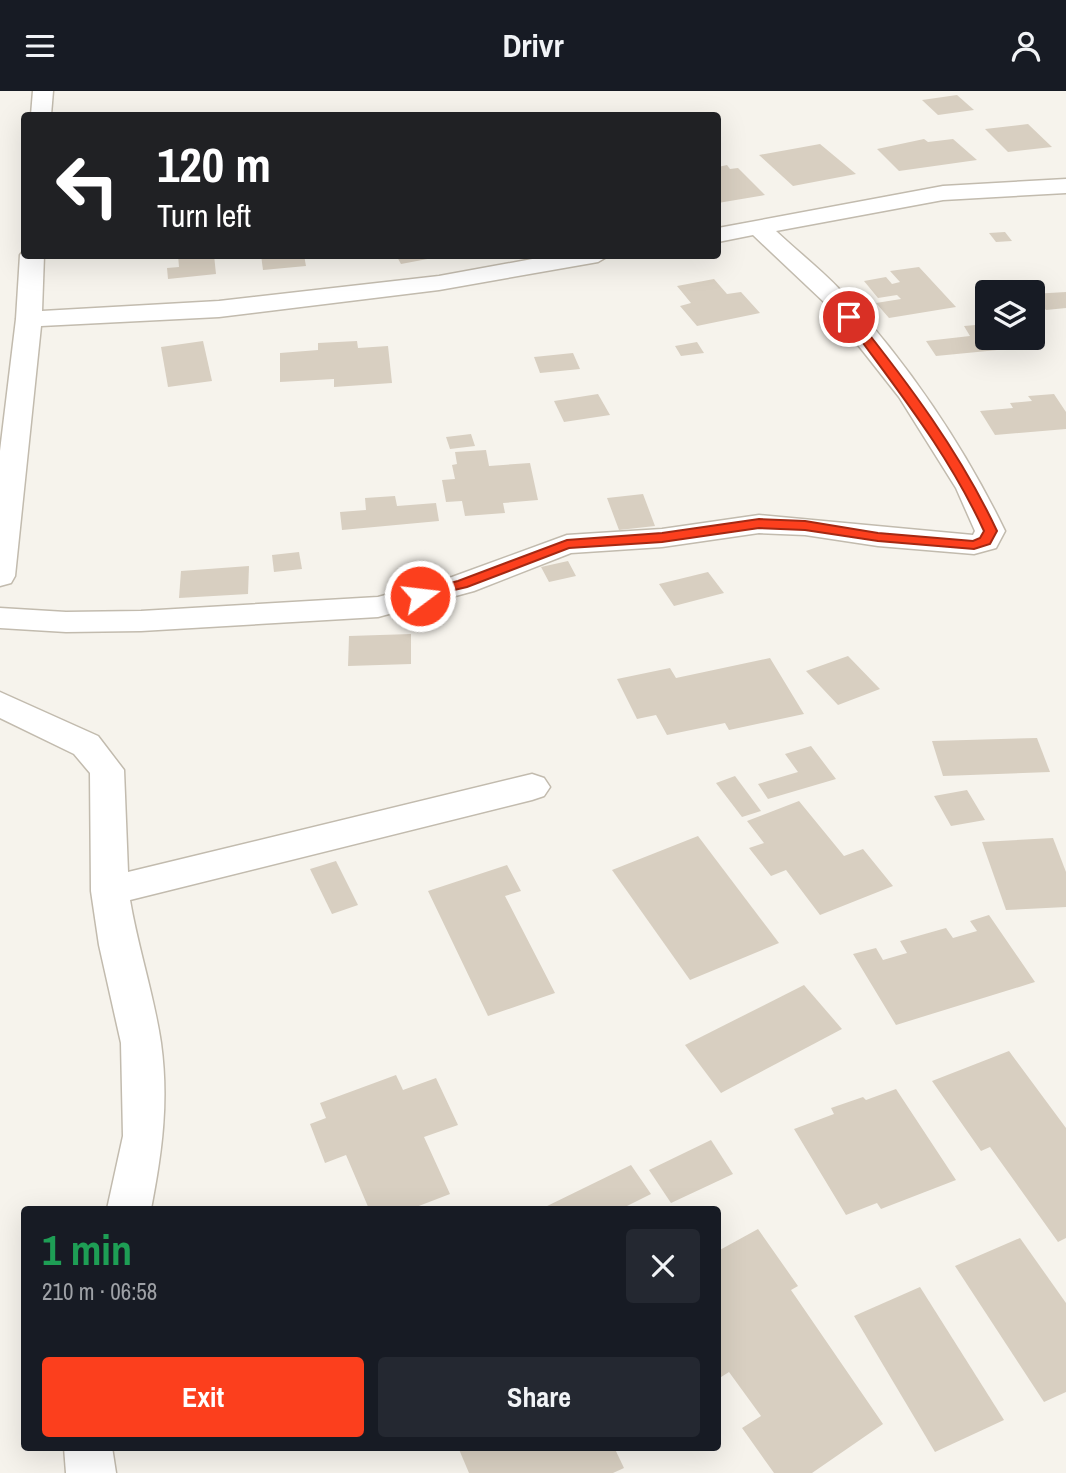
<!DOCTYPE html>
<html lang="en">
<head>
<meta charset="utf-8">
<style>
  body { margin:0; font-family:"Archivo Narrow",sans-serif; background:#242831; color:#f1f3f6; height:100vh; display:flex; flex-direction:column; font-size:26px; white-space:nowrap }
  * { box-sizing:border-box; margin:0 }
  p { font-size:23px; color:#9ea1a6 }
  .icon { flex:none; width:38px; height:38px; fill:none; stroke:currentColor; stroke-width:2; stroke-linecap:round; stroke-linejoin:round }
  .map { position:relative; flex:1; overflow:hidden }
  .side { position:absolute; left:21px; top:1115px; width:700px; height:245px; display:flex; flex-direction:column; background:#171b24; border-radius:7px; box-shadow:0 7px 28px #0002 }
  .side>* { flex:none }
  .top-card { position:absolute; left:21px; top:21px; width:700px; height:147px; border-radius:7px; box-shadow:0 7px 28px #0002; background:#202124; color:#fff; overflow:hidden }
  .fabs { position:absolute; left:975px; top:189px; display:grid; gap:14px }
  .fabs a { display:grid; place-items:center; width:70px; height:70px; border-radius:7px; background:#171b24; box-shadow:0 7px 28px #0002; font-size:35px }
  .pin { position:absolute; display:grid; place-items:center; width:60px; height:60px; color:#fff; margin:-30px; border:4px solid #fff; border-radius:50%; box-shadow:0 2px 7px #0007 }
  .me { position:absolute; width:77px; margin:-38px; rotate:75deg; stroke-linejoin:round; filter:drop-shadow(0 0 5px #0008) }
  .turn { display:flex; align-items:center; gap:24px; height:147px; padding:0 21px; font-size:32px }
  .turn .icon { width:91px; height:91px; stroke-width:2.5 }
  .turn b { display:block; font-size:49px; line-height:60px }
  .round { display:grid; place-items:center; flex:none; width:74px; height:74px; border-radius:7px; background:#242831 }
  .headline { display:flex; align-items:center; justify-content:space-between; height:119px; padding:0 21px }
  h1 { font-size:42px; font-weight:700; line-height:52px; color:#1e9e55 }
  .primary-button { display:flex; gap:14px; margin-top:auto; padding:14px 21px }
  .primary-button a { flex:1; height:80px; border-radius:7px; background:#fc3f1d; color:#fff; font-size:28px; font-weight:700; line-height:80px; text-align:center }
  .primary-button a+a { background:#242831; color:#f1f3f6 }
  header { display:flex; justify-content:space-between; align-items:center; height:91px; padding:0 21px; background:#171b24; font-size:32px; font-weight:700 }
  .map>svg:first-child { display:block }
</style>
</head>
<body>
<header><svg class="icon" aria-label="menu" viewBox="0 0 24 24"><path d="M4 6h16M4 12h16M4 18h16"/></svg>Drivr<svg class="icon" aria-label="person" viewBox="0 0 24 24"><circle cx="12" cy="8" r="4"/><path d="M4 21q1-7 8-7t8 7"/></svg></header>
<div class="map">
<svg width="1066" height="1382" viewBox="0 0 1066 1382">
  <rect width="100%" height="100%" fill="#f6f3ec"/>
  <g fill="#d8cfc1">
    <path d="M957,4L974,19L938,24L922,9Z"/>
    <path d="M1028,33L1052,56L1008,61L985,38Z"/>
    <path d="M924,48L928,51L953,48L977,69L899,80L877,58Z"/>
    <path d="M820,53L856,83L793,95L759,64Z"/>
    <path d="M727,74L730,78L738,77L765,104L718,112V76Z"/>
    <path d="M1005,141L1012,150L996,151L989,142Z"/>
    <path d="M178,164H214L216,183L168,188L167,177L179,176Z"/>
    <path d="M261,164H304L306,175L263,179Z"/>
    <path d="M396,164H438V166L401,173Z"/>
    <path d="M919,176L956,216L889,227L876,212L901,208L897,204L878,207L864,190L886,186L892,193L900,191L890,180Z"/>
    <path d="M714,188L727,203L741,201L760,222L697,235L680,215L691,212L677,195Z"/>
    <path d="M1066,201V217L1046,219L1032,203Z"/>
    <path d="M987,233V247H1000L1008,258L936,265L926,250L970,245L964,235Z"/>
    <path d="M203,250L212,290L168,296L161,256Z"/>
    <path d="M357,250L358,257L388,255L392,292L334,296V288L280,291V262L318,259V252Z"/>
    <path d="M697,251L704,262L681,265L675,255Z"/>
    <path d="M573,262L580,278L540,282L534,266Z"/>
    <path d="M598,303L610,324L564,331L554,310Z"/>
    <path d="M1054,303L1066,321V338L995,344L980,320L1013,317L1010,312L1032,310L1028,305Z"/>
    <path d="M471,343L475,355L450,358L446,346Z"/>
    <path d="M486,359L489,375L530,372L538,409L503,412L505,422L465,425L462,410L446,411L442,389L455,388L452,374L457,373L455,361Z"/>
    <path d="M643,403L655,435L619,439L607,407Z"/>
    <path d="M395,405L397,415L436,412L439,430L342,439L340,421L366,419L365,407Z"/>
    <path d="M299,461L302,478L274,481L272,464Z"/>
    <path d="M568,470L576,485L549,491L541,476Z"/>
    <path d="M249,475L248,503L179,507L181,480Z"/>
    <path d="M708,481L724,502L674,515L659,493Z"/>
    <path d="M411,543V573L348,575L349,545Z"/>
    <path d="M848,565L880,598L838,614L806,580Z"/>
    <path d="M770,567L804,623L729,639L725,632L667,644L656,624L637,628L617,588L670,577L676,587Z"/>
    <path d="M1037,647L1050,681L943,685L932,650Z"/>
    <path d="M811,655L836,688L768,708L758,693L798,681L785,663Z"/>
    <path d="M735,685L761,720L742,726L716,692Z"/>
    <path d="M967,699L985,729L951,735L934,705Z"/>
    <path d="M799,710L844,765L863,758L893,795L820,824L786,779L771,785L749,757L764,752L747,730Z"/>
    <path d="M698,745L779,852L690,889L612,779Z"/>
    <path d="M1053,747L1066,781V816L1006,819L982,751Z"/>
    <path d="M336,770L358,814L332,823L310,778Z"/>
    <path d="M507,774L521,800L505,805L555,902L488,925L428,800Z"/>
    <path d="M989,824L1035,891L896,934L853,863L876,857L883,869L907,862L900,850L946,837L953,847L977,840L970,830Z"/>
    <path d="M804,894L842,938L721,1002L685,954Z"/>
    <path d="M1009,960L1066,1037V1147L1058,1151L990,1056L981,1060L932,990Z"/>
    <path d="M396,984L403,999L436,987L458,1034L424,1046L450,1103L411,1118H369L346,1064L325,1072L310,1033L326,1027L320,1012Z"/>
    <path d="M896,998L956,1089L881,1118L877,1112L846,1124L794,1038L834,1023L831,1017L863,1006L866,1009Z"/>
    <path d="M711,1049L733,1083L671,1112L649,1079Z"/>
    <path d="M631,1074L651,1103L621,1118H541Z"/>
    <path d="M758,1138L798,1195L791,1199L883,1333L812,1382H774L742,1337L761,1325L729,1281L718,1288V1160Z"/>
    <path d="M1020,1147L1066,1212V1301L1044,1311L955,1175Z"/>
    <path d="M920,1196L1004,1329L935,1361L854,1225Z"/>
    <path d="M458,1356H614L624,1377L613,1382H469Z"/>
  </g>
  <g fill="none" stroke-linecap="round" stroke-linejoin="round">
    <g stroke="#c2bbae" stroke-width="3">
      <g id="minor">
        <path d="M33,0H53L51,24H31Z"/>
        <path d="M1066,88V102L943,109L776,140C798,161 823,180 843,202C907,271 964,355 1005,440L996,457L974,463L878,455L805,444L759,442L662,456L571,462L474,500L378,526L141,540L66,541L0,537V517L66,521L141,520L378,506L452,486L567,444L662,438L759,424L973,444L975,440L956,397L899,306L825,212L753,144L718,151V137L943,95Z"/>
        <path d="M24,159V164H44L42,220L219,210L439,185L554,164H610L598,171L439,199L219,226L41,235L15,485L11,492L0,495V360L16,228L20,164Z"/>
        <path d="M0,601L98,645L124,679L128,781L532,683L544,687L550,696L544,705L532,709L130,809C138,857 154,904 161,952C169,1010 162,1062 151,1118H107L123,1045L121,952L99,854L91,800L90,682L74,663L0,627Z"/>
        <path d="M64,1356H112L116,1382H66Z"/>
      </g>
    </g>
    <use href="#minor" fill="#fff" fill-rule="evenodd"/>
  </g>
  <path fill="#fc3f1d" stroke="#a42913" stroke-width="2" d="M849,222L853,223C908,292 960,361 997,440L990,453L974,458L878,450L805,439L759,437L662,451L569,457L467,496L415,508V501L458,490L567,449L662,442L759,428L805,430L878,442L973,450L980,447L984,440C946,358 896,298 844,226Z"/>
</svg>
<div class="fabs">
<a><svg class="icon" aria-label="layers" viewBox="0 0 24 24"><path d="M12 4l9 5-9 5-9-5zM3 14l9 5 9-5"/></svg></a>
</div>
<div class="pin" style="left:849px;top:226px;background:#d93025"><svg class="icon" aria-label="arrive" viewBox="0 0 24 24"><path d="M6 21V4h12l-3 4 3 4H6"/></svg></div>
<svg class="me" style="left:420px;top:505px" viewBox="-20 -20 40 40"><circle r="17" fill="#fc3f1d" stroke="#fff" stroke-width="3"/><path d="M0-11L8 9 0 5-8 9z" fill="#fff"/></svg>
<div class="top-card">
<div class="turn"><svg class="icon" aria-label="left" viewBox="0 0 24 24"><path d="M17 20v-9H6M10 6l-5 5 5 5"/></svg><div><b>120 m</b>Turn left</div></div>
</div>
<section class="side">
<div class="headline"><div><h1>1 min</h1><p>210 m · 06:58</p></div><a class="round"><svg class="icon" aria-label="close" viewBox="0 0 24 24"><path d="M6 6l12 12M18 6L6 18"/></svg></a></div>
<div class="primary-button"><a>Exit</a><a>Share</a></div>
</section>
</div>
</body>
</html>
